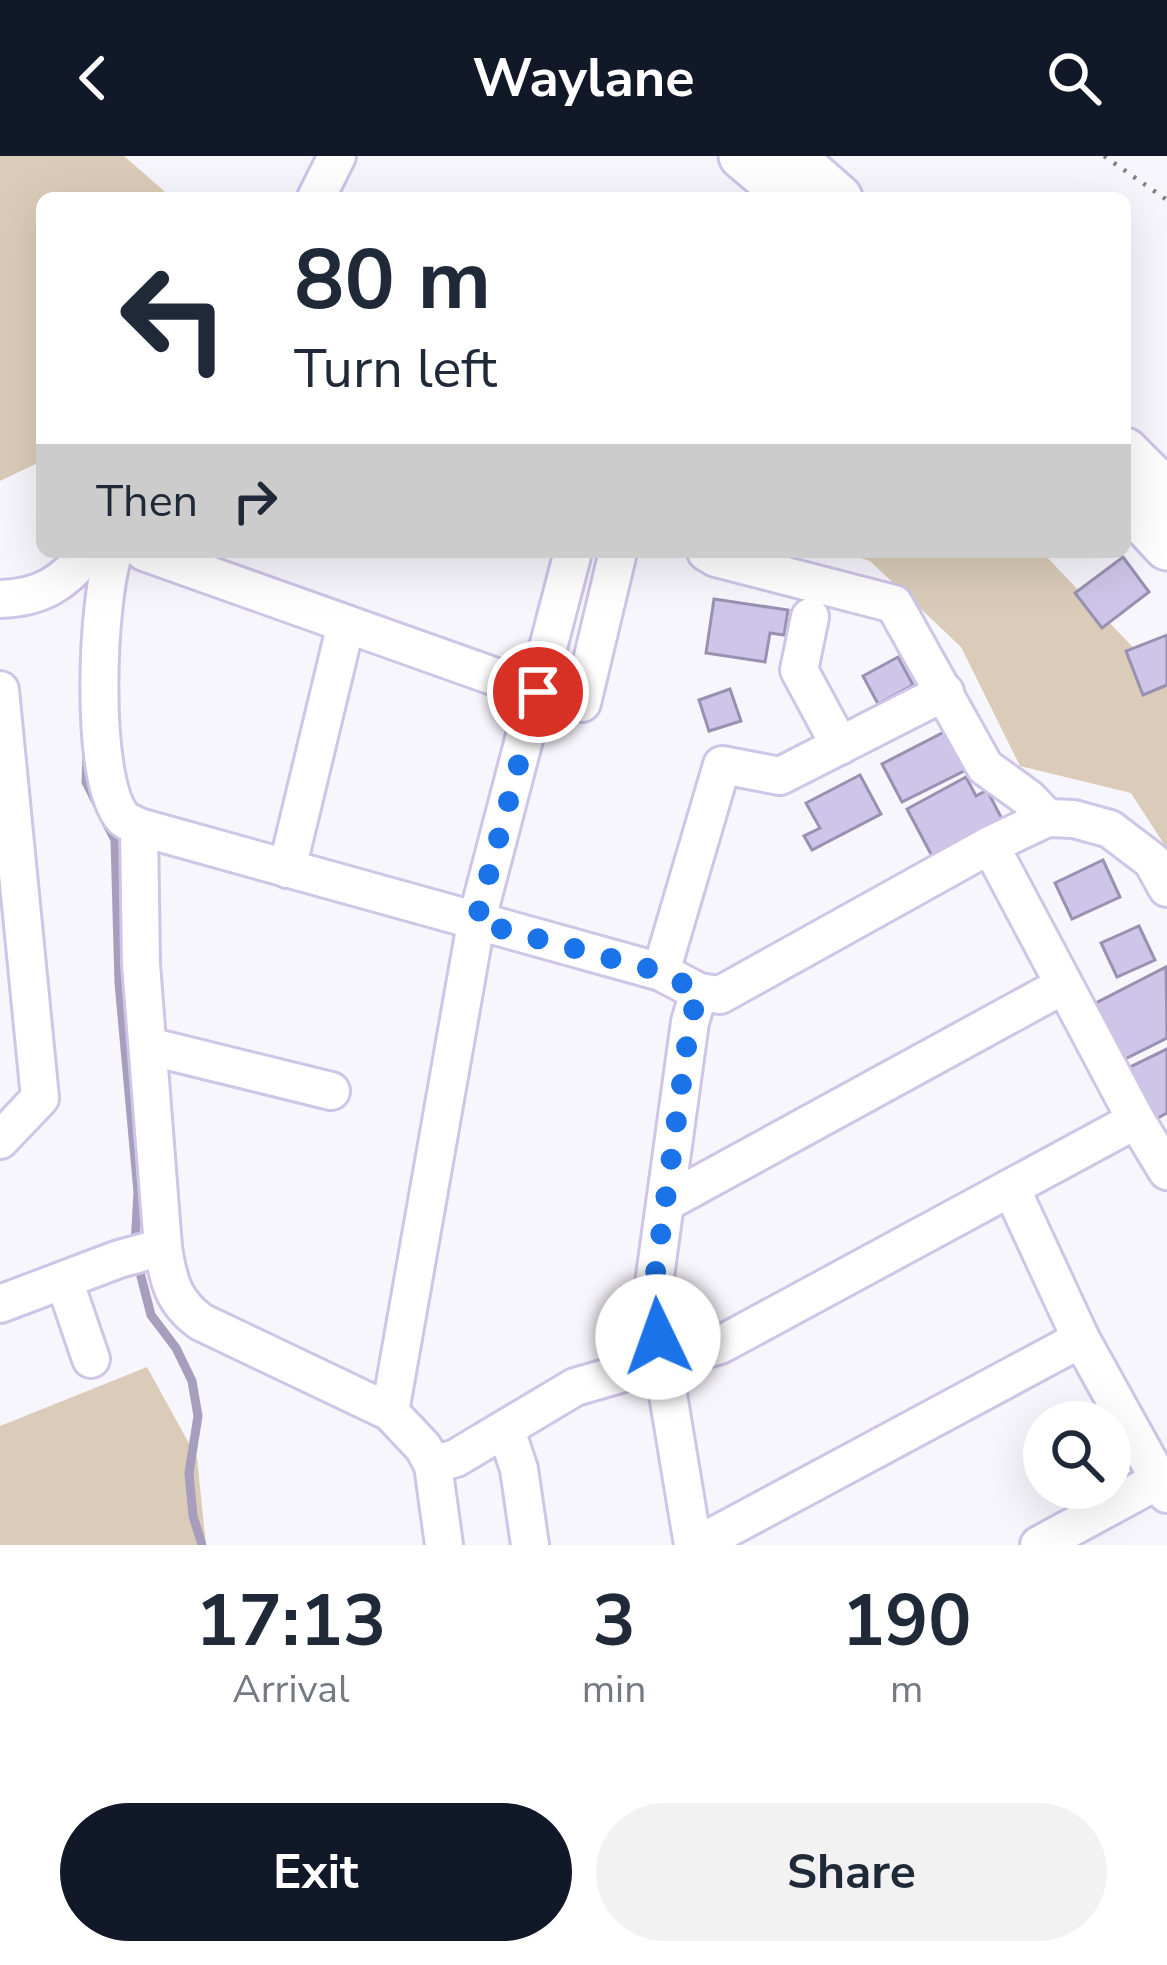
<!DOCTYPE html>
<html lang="en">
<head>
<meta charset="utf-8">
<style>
  body { margin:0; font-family:"Nunito Sans",sans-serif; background:#f2f2f3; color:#1f2937; height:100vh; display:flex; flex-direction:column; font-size:45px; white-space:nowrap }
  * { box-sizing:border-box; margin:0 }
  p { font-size:39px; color:#747a83 }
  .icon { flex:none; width:66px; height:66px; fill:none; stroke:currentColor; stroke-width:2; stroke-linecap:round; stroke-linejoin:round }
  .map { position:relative; height:1389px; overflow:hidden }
  .drawer { display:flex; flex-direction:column; background:#fff; flex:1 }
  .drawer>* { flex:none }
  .top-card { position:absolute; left:36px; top:36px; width:1095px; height:366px; border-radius:18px; box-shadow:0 12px 48px #0002; background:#fff; color:#1f2937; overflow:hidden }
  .fabs { position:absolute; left:1023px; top:1245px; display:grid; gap:24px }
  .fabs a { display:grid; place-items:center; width:108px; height:108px; border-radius:50%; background:#fff; box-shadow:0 12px 48px #0002; font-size:60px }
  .pin { position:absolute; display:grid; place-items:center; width:102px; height:102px; color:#fff; margin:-51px; border:6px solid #fff; border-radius:50%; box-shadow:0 3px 12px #0007 }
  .me { position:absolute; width:132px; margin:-66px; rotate:357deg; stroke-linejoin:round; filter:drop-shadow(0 0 9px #0008) }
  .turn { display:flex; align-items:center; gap:42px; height:252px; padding:0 60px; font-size:54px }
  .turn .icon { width:156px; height:156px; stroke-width:2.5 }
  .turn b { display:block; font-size:84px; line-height:102px }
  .then { display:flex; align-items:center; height:114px; padding:0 60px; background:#0003; gap:24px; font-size:45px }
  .eta { display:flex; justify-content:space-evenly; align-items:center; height:204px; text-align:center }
  .eta b { font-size:72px; font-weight:700; line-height:84px }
  .cta { display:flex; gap:24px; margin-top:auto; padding:24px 60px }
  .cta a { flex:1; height:138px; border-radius:72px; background:#111827; color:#fff; font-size:48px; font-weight:700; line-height:138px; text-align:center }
  .cta a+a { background:#f2f2f3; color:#1f2937 }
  header { display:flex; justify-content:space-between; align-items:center; height:156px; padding:0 60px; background:#111827; color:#fff; font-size:54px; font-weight:700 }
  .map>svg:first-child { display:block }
</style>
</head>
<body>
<header><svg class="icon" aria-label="back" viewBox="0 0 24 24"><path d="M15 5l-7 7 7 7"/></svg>Waylane<svg class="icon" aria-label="search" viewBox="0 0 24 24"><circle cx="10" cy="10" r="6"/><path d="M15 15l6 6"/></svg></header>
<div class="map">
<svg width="1167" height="1389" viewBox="0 0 1167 1389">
  <rect width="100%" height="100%" fill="#f8f6fd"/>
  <g fill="#dbccb9">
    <path d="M0,0H124L172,42H42V305L0,325Z"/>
    <path d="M842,396H1042L1167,527V693L1131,637L1020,610L961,491L870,405Z"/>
    <path d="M147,1211L197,1302L206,1389H0V1270Z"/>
  </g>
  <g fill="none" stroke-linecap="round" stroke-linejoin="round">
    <g stroke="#a69ebc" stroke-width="9">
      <path d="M87,597L86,626L98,650"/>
      <path d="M105,665L115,684L119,827L138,1036L135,1088"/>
      <path d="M137,1105L151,1159L176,1192L192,1225L198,1260L189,1317L193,1360L202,1389"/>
    </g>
  </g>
  <g fill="#cec6e8" stroke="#9991b1" stroke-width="3">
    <path d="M1123,401L1149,436L1102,472L1075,437Z"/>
    <path d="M714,443L788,454L784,479L770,477L765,506L706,497Z"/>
    <path d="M1167,479V529L1143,539L1126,495Z"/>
    <path d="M898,501L913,529L878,548L863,520Z"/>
    <path d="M730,533L741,565L709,575L699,544Z"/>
    <path d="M946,575L966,614L902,646L882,608Z"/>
    <path d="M860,619L881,658L812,694L804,680L820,672L806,647Z"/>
    <path d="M966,621L976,640L987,634L1002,663L932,700L907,653Z"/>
    <path d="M1103,704L1120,741L1072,763L1055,727Z"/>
    <path d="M1139,770L1155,804L1117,821L1101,787Z"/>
    <path d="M1166,811L1167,882L1121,905L1092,849Z"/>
    <path d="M1167,893V957L1154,964L1128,912Z"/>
  </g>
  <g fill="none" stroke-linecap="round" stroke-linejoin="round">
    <g stroke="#cec5e7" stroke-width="42">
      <g id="minor">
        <path d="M316,42L337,0"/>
        <path d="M114,396C97,443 89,624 123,662C127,666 134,668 139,671L661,816L699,836L720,839L990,689L1047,662L1074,663L1110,673L1152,705L1167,732"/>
        <path d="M144,396L538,536L582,547L618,396"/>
        <path d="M706,396L716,402L894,448L985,611L1028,642L1047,662"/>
        <path d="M0,443C41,442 64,427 89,396"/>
        <path d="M810,461L799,514L840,590"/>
        <path d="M0,534L40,942L0,984"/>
        <path d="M139,671L141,808L163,1091C168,1124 173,1146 201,1166L390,1256L423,1291L433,1309"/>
        <path d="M287,713L346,468"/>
        <path d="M661,816L722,609L780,620L945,536"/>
        <path d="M148,890L331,935"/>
        <path d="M1136,964L1167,1015"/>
        <path d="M1012,1034L1081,1183L1167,1338"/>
        <path d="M667,1046L1062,830"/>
        <path d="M64,1124L91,1203"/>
        <path d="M0,1148L119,1103L163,1091"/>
        <path d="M390,1256L476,767L573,396"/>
        <path d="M506,1274L519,1313L530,1389"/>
        <path d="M444,1389L433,1309L456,1302L575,1231L720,1189L1136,964L990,689"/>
        <path d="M693,1389L652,1142L690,866L699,836"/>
        <path d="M697,1389L1081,1183"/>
        <path d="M1039,1389L1159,1324"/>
      </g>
    </g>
    <g stroke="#cec5e7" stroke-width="51">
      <g id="major">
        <path d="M742,0L792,42"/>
        <path d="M791,0L839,42"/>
        <path d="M1125,295L1167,337"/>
        <path d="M1125,346L1167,391"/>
      </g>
    </g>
    <path stroke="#817e88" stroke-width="4.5" stroke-dasharray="3 9" stroke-linecap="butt" d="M1104,0L1167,44"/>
    <use href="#minor" stroke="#fff" stroke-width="36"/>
    <use href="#major" stroke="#fff" stroke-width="45"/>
  </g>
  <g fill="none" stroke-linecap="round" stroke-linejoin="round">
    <path stroke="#1a73e8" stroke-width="21" stroke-dasharray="0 37.8" d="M538,536L476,766L661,816L699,836L690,866L652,1142L658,1181"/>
  </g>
</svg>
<div class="fabs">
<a><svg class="icon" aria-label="search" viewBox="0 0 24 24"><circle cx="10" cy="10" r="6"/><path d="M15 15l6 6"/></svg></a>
</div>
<div class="pin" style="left:538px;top:536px;background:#d93025"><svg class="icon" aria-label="arrive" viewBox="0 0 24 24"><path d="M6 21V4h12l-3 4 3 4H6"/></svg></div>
<svg class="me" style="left:658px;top:1181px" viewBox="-20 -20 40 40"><circle r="19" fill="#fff"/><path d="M0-13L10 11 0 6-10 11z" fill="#1a73e8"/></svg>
<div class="top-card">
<div class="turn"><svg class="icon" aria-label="left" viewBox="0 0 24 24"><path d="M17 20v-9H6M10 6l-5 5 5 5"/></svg><div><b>80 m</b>Turn left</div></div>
<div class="then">Then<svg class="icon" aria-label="right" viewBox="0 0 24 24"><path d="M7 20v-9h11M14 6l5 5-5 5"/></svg></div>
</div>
</div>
<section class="drawer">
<div class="eta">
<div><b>17:13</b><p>Arrival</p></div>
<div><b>3</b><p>min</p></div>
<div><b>190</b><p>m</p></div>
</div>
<div class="cta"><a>Exit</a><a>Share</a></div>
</section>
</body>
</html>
